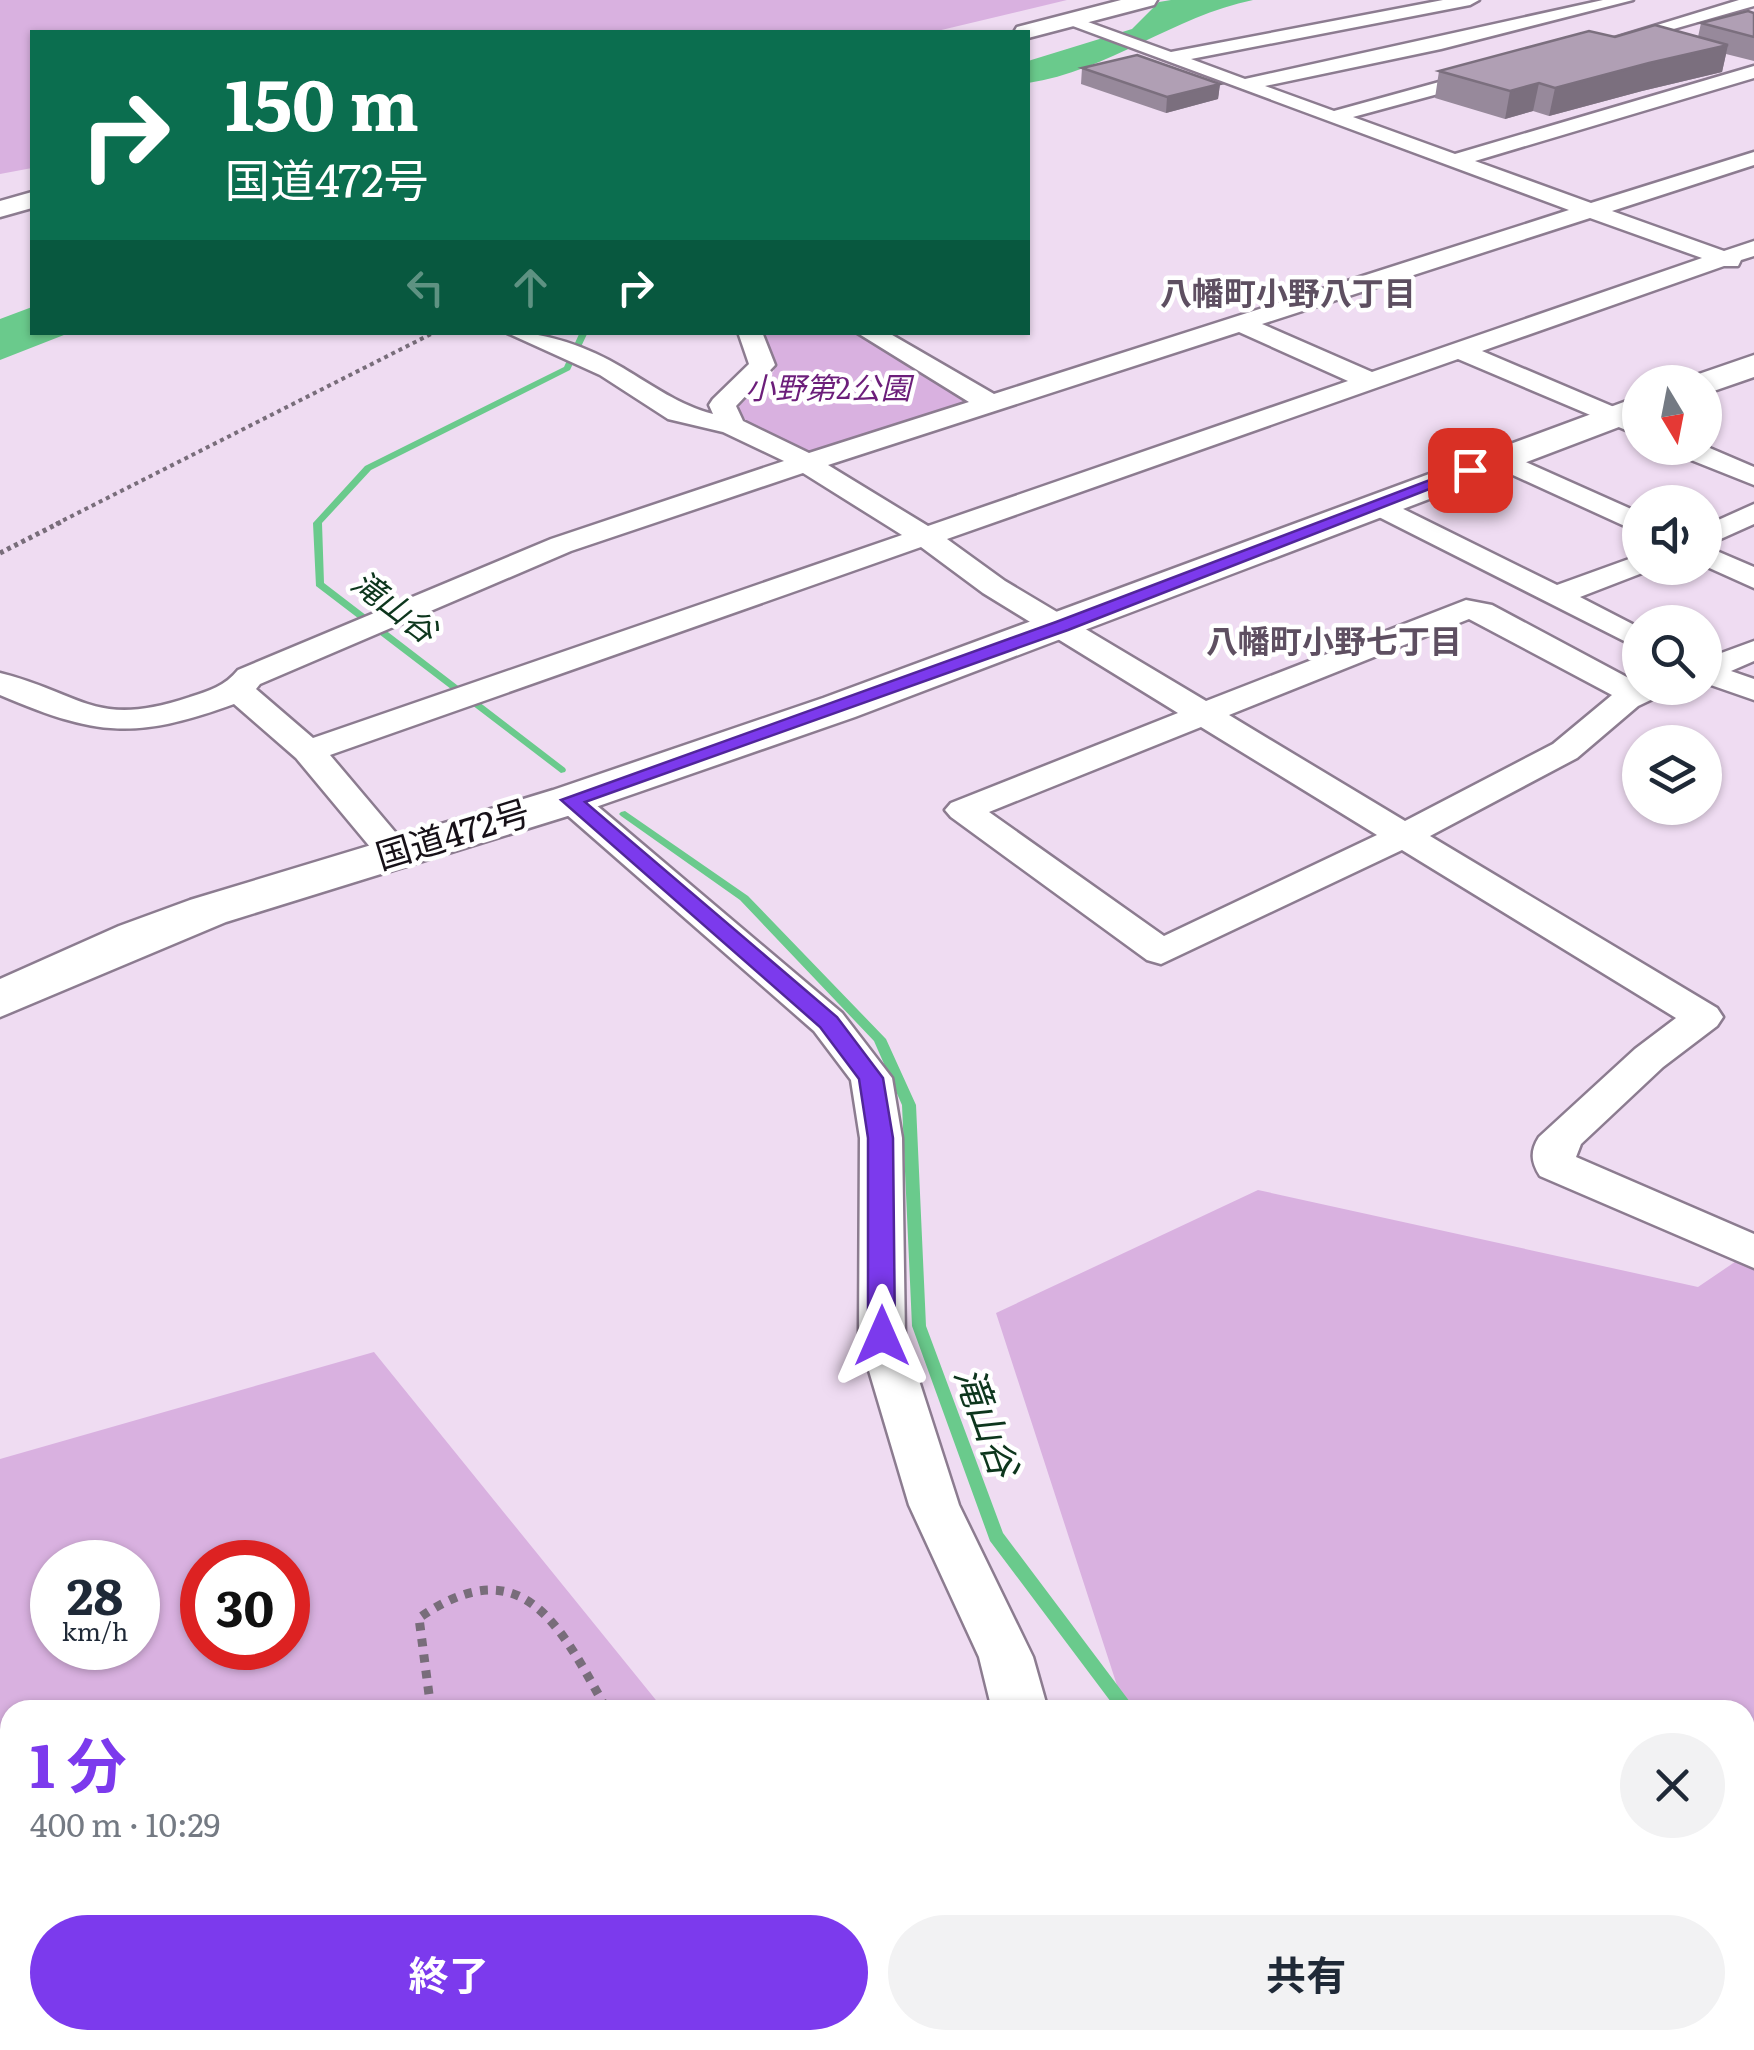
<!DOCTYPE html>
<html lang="ja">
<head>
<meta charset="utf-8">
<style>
  body { margin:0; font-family:Literata,"Noto Sans JP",serif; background:#f2f2f3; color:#1f2937; height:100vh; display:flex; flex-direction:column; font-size:38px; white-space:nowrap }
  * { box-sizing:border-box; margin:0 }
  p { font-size:32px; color:#747a83 }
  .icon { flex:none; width:55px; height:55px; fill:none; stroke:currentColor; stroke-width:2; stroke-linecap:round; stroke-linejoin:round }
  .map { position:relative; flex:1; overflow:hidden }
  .panel { position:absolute; left:0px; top:1700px; width:1755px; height:350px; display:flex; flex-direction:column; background:#fff; border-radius:30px 30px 0 0; box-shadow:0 2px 8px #0004 }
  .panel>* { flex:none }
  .top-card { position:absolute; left:30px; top:30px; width:1000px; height:305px; border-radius:0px; box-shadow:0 2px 8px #0004; background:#0b6e4f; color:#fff; overflow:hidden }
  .needle { width:65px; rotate:170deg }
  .fabs { position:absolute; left:1622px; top:365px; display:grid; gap:20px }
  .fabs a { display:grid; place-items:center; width:100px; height:100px; border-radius:50%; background:#fff; box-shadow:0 2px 8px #0004; font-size:50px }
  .speed { position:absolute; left:30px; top:1540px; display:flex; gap:20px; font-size:50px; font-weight:700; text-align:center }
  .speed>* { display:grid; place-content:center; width:130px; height:130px; border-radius:50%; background:#fff; box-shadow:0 2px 8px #0004; line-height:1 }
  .speed small { font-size:25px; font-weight:400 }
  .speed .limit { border:15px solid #d22; background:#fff; color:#111 }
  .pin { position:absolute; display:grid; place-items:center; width:85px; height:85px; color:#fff; margin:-42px; border-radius:20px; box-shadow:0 5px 15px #0006 }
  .me { position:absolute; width:110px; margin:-55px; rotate:0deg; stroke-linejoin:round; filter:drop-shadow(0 0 8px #0008) }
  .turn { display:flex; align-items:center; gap:35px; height:210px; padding:0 30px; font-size:45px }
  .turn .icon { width:130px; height:130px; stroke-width:2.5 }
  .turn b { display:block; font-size:70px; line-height:85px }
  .lanes { display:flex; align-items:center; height:95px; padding:0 30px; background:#0003; justify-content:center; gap:50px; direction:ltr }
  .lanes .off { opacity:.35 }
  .round { display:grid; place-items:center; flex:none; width:105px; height:105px; border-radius:52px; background:#f2f2f3 }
  .head { display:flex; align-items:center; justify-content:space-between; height:170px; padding:0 30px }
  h1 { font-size:60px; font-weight:700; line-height:75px; color:#7c3aed }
  .action { display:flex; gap:20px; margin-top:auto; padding:20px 30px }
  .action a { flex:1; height:115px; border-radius:60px; background:#7c3aed; color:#fff; font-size:40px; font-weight:700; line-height:115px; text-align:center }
  .action a+a { background:#f2f2f3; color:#1f2937 }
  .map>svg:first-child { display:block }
</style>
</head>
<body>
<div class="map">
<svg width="1754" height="2050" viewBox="0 0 1754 2050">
  <rect width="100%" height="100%" fill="#efdcf2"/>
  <g fill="#d9b1e0" fill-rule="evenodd">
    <path d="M0,0H1067L933,32H32V168L0,174Z"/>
    <path d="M763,332L854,333L969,403L806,452L749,425L737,408L774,371Z"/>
    <path d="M1258,1190L1698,1287L1754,1249V2050H1249L1244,2040H1745V1710H1125L996,1313Z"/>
    <path d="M374,1352L664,1710H10V2040H847L853,2050H0V1459ZM52,1562H138V1648H52ZM202,1562H288V1648H202Z"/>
  </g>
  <g fill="#6aca8c">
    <path d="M1171,0H1253C1174,16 1108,71 1028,83V61L1132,29L1159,2Z"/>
    <path d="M32,307V332L69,333L0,360V319Z"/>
  </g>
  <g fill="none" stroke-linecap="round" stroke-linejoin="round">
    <g fill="#6aca8c" fill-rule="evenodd">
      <path d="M580,332H588L570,370L371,470L322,523L324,583L565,768L566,770L565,772L561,773L316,586L313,523L365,466L564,367Z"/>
      <path d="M625,811L748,896L886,1039L916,1105L926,1326L1003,1533L1136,1710H1117L990,1541L912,1326L902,1105L874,1041L740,900L621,816L619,814L621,812Z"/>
      <path d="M1100,2040H1120L1116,2050H1096Z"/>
    </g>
    <g stroke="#8c7c90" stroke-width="5">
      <g id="minor">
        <path d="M1443,0H1479L1470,5L1191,59L1245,79L1603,0H1633L1441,49L1265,86L1334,111L1490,68L1497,70V78L1353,117L1455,154L1754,66V78L1475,161L1591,203L1754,152V165L1612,211L1724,251L1754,241V256L1741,260L1738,266H1724L1482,351L1640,418V436L1458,359L947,539L1005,581L1206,701L1466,600L1492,605L1636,682L1640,681V688H1666L1661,695L1638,706L1577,758L1430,836L1717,1008L1723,1017L1717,1026L1663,1067L1581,1144L1576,1157L1754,1234V1268L1540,1176C1531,1162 1530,1151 1539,1137L1635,1049L1676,1018L1402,850L1161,964L1147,960L951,817L945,810L951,803L1178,713L983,593L921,547L330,755L412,852L407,860L394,863L381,860L296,758L234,704C135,740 96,736 0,695V673C84,694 94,729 190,697C209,691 225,686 238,670L551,539L784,461L723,432L668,419L600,375L505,332C546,332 588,347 623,368C653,386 679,405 713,414L709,405L713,399L749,364L738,332H762L775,365L736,406L743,421L809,453L969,402L856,332H887L994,394L1569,210L1062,22L1077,18L1171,52ZM1590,218L1702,258L1372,372L1262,324ZM1239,332L1348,381L928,526L828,465ZM803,473L902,535L313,738L256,689L260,684L571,551ZM1469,619L1612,695L1553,744L1405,821L1229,715ZM1201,727L1377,835L1164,936L989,812Z"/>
        <path d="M1739,0H1754V6L1614,46L1605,41Z"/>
        <path d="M1705,446L1754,467V485L1676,454L1672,448Z"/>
        <path d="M1501,451L1640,513V533L1491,465L1487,459Z"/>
        <path d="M1377,496L1557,585L1640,555V568H1652L1650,570L1580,597L1640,628V649L1367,511L1363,505L1367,499Z"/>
        <path d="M1754,504V524L1705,546V526Z"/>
        <path d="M1705,546L1754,567V588L1705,566Z"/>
        <path d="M1754,641V661L1731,671L1754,679V700L1705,683V659Z"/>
        <path d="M570,790L582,793L842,1013L892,1078L902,1138L905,1337L959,1505L1033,1657L1048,1710H992L979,1657L909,1505L859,1337L860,1138L851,1080L814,1031L558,807L553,800L558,793Z"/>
        <path d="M848,2040H926L930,2050H852Z"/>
        <path d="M954,2040H1033L1029,2050H950Z"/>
      </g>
    </g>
    <g stroke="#8c7c90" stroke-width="5">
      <g id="major">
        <path d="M1121,0H1157L1154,5L1028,38V32H1014L1017,27Z"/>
        <path d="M32,192V208L0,217V201Z"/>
      </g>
    </g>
    <g stroke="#8c7c90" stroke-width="5">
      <g id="highway">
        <path d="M1754,355V377L1705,394V382H1688L1693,376Z"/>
        <path d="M1640,396V419L855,717L587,810L226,922L0,1017V979L119,926L190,900L553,790L823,698Z"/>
      </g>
    </g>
    <path stroke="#786d7a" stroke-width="4" stroke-dasharray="4 4" stroke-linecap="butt" d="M56,524L435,332"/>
    <path stroke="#786d7a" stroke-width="5" stroke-dasharray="4 4" stroke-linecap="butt" d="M0,553L61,522"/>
    <g stroke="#786d7a" stroke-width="9" stroke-dasharray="8 8" stroke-linecap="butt">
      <path d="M431,1710L419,1618C523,1546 560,1626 607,1710"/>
      <path d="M448,2040L449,2050"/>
    </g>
    <use href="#minor" fill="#fff" fill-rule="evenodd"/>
    <use href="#major" fill="#fff" fill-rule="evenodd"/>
    <use href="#highway" fill="#fff" fill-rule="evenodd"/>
  </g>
  <g fill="#97899b">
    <path d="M1754,13V61L1726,54L1722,72L1642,91L1549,116L1533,111L1505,119L1435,98L1439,71L1615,37H1698L1701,23Z"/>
    <path d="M1082,68L1220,84L1218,99L1166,113L1081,84Z"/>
  </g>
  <g fill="#7b6f7e">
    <path d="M1728,45L1722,72L1642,91L1549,116L1555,88L1649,63Z"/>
    <path d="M1539,83L1533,111L1505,119L1510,91Z"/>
    <path d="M1220,84L1218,99L1166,113L1167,97Z"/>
  </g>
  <g fill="#b09fb4" stroke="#7b6f7e" stroke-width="2.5">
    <path d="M1748,11L1754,13V37L1701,23Z"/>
    <path d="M1655,25L1728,45L1649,63L1555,88L1539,83L1510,91L1439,71L1589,31L1615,37Z"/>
    <path d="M1137,55L1220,84L1167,97L1082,68Z"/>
  </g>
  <path fill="#7c3aed" stroke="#51269a" stroke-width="2.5" d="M1464,467L1478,470L1068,630L585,802L837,1017L883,1078L893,1138L895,1336L891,1344H872L868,1336V1138L859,1079L820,1027L561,800L1056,622Z"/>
  <g text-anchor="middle" stroke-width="9" stroke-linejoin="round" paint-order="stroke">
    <g font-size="30" font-style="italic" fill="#6c1e7a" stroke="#fff">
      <text x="828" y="399">小野第2公園</text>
    </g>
    <g font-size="32" font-weight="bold" fill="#5e4f61" stroke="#fff">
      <text x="1288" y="305">八幡町小野八丁目</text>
      <text x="1334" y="653">八幡町小野七丁目</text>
    </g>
    <g font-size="32" font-style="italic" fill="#0d361d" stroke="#fff">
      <text transform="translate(394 607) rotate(37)" y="11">滝山谷</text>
    </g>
    <g font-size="35" fill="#171118" stroke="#fff">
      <text transform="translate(453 835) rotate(-17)" y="12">国道472号</text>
    </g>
    <g font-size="38" font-style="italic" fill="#0d361d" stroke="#fff">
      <text transform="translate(986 1422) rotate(70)" y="13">滝山谷</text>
    </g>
  </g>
</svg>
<div class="fabs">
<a><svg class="needle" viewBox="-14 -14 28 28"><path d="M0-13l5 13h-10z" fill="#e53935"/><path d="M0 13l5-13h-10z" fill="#747a83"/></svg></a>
<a><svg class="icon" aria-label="sound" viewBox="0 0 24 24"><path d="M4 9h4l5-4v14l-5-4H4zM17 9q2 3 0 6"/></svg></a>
<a><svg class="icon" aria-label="search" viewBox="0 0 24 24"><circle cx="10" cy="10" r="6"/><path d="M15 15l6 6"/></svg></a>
<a><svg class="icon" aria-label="layers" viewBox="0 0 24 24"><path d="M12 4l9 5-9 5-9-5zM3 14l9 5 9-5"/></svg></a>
</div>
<div class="speed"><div>28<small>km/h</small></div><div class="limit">30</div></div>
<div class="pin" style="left:1470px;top:470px;background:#d93025"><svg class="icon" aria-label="arrive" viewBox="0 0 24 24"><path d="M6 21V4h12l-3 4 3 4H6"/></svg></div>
<svg class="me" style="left:882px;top:1336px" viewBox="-20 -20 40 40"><path d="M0-17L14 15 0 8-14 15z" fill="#7c3aed" stroke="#fff" stroke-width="4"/></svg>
<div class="top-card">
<div class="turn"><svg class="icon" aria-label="right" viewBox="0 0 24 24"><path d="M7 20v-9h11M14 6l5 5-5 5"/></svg><div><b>150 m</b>国道472号</div></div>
<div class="lanes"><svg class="icon off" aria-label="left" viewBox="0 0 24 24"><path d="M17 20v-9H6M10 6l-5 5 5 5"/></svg><svg class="icon off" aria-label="ahead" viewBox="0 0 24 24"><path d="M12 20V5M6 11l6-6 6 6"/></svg><svg class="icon" aria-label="right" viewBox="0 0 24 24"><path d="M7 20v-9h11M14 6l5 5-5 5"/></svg></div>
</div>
<section class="panel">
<div class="head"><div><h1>1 分</h1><p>400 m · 10:29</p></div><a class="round"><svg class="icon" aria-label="close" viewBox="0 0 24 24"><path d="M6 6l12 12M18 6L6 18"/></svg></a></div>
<div class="action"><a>終了</a><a>共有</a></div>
</section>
</div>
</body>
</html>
